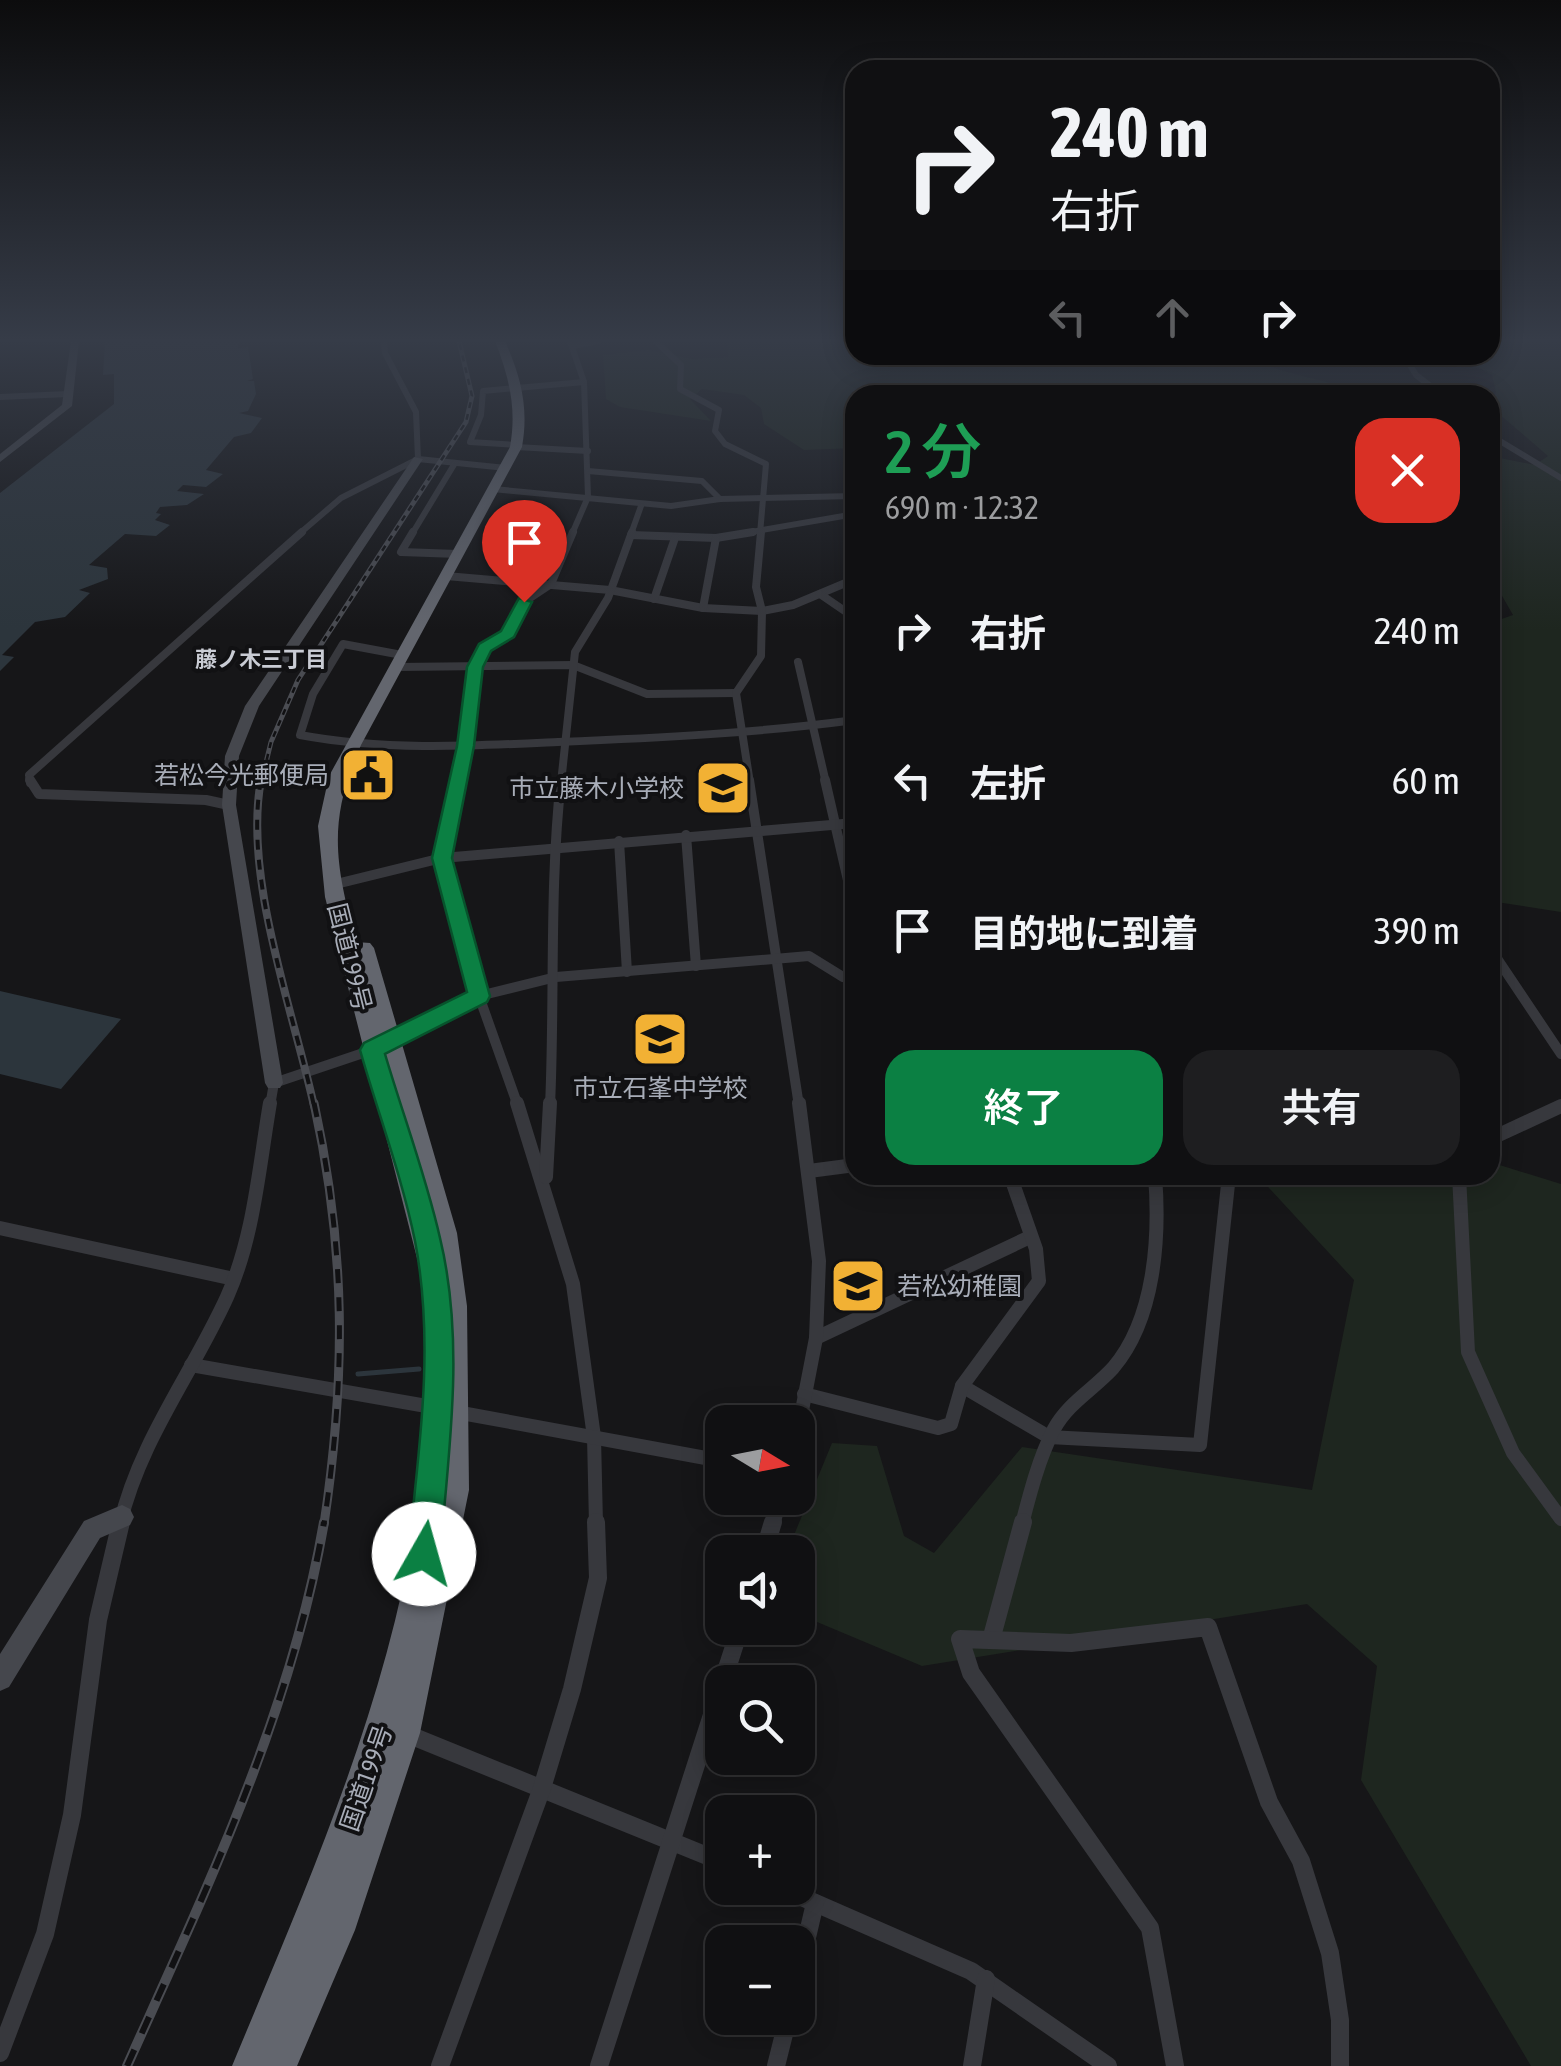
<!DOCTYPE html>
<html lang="ja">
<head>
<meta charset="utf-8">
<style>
  body { margin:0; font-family:"Asap Condensed","Noto Sans JP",sans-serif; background:#1e1e20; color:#f1f3f6; height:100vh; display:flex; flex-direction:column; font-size:38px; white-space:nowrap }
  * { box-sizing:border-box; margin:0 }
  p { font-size:32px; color:#9c9d9f }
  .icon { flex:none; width:55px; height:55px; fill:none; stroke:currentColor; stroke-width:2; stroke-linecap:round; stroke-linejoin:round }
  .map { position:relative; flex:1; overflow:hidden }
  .sheet { position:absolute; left:845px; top:385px; width:655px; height:800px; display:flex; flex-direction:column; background:#101012; border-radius:30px; box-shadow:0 5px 25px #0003,0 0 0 2px #303032 }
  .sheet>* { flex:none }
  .guide { position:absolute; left:845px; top:60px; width:655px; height:305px; border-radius:30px; box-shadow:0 5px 25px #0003,0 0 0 2px #303032; background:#101012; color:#f1f3f6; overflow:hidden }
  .needle { width:65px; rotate:100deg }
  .controls { position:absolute; left:705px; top:1405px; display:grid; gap:20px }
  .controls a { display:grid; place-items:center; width:110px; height:110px; border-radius:20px; background:#101012; box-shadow:0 5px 25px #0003,0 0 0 2px #303032; font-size:50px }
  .pin { position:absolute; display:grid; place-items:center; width:85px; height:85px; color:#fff; margin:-102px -42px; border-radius:50% 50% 50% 0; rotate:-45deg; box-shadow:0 0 10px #0007 }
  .pin .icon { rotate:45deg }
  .me { position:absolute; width:110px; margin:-55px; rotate:7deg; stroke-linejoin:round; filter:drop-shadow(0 0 8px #0008) }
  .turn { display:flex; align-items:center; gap:35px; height:210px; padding:0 40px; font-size:45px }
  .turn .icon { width:130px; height:130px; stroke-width:2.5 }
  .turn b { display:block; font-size:70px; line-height:85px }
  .lanes { display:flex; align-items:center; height:95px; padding:0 40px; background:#0003; justify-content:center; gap:50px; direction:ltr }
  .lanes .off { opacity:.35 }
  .round { display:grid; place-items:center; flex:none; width:105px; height:105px; border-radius:30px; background:#1e1e20 }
  .overview { display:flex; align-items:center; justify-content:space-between; height:170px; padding:0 40px }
  h1 { font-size:60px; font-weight:600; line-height:75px; color:#1e9e55 }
  .button { display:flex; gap:20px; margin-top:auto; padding:20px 40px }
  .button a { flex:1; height:115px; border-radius:30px; background:#0b8043; color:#fff; font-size:40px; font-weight:600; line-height:115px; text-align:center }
  .button a+a { background:#1e1e20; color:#f1f3f6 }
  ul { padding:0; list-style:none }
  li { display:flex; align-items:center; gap:30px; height:150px; padding:0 40px }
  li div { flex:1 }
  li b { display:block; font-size:38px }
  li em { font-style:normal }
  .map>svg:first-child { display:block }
</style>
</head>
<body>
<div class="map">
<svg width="1561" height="2066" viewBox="0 0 1561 2066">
  <rect width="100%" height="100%" fill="#161618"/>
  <g fill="#1e261f">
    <path d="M727,341H855V355H1249C1262,371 1341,382 1369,395H855V448L804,450L764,424L761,408L744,395L702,389L690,399L711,421L620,407L606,399L603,355L649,350L692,359L728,357Z"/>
    <path d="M1490,341H1561V912L1490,901V623L1513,615L1501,594H1490V456L1535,465L1548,456L1491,407L1496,392L1492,375L1470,363L1441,355H1490Z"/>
    <path d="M1490,1162L1561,1184V2066H1531L1361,1780L1377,1666L1307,1604L922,1666L798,1614V1552H787L832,1443L877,1446L904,1536L934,1553L1022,1447L1312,1490L1354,1280L1257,1175H1490Z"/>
  </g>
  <g fill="#2c353c">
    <path d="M105,341H244L238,343V348L248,347L253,379L247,381H254L256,394L248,411L239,413L262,418L251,433L234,437L206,470L223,474L206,487L183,485L177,491L204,494L187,505L160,507L156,513L161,514L155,520L170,525L156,536L125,534L89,565L107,568L108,579L79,590L90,593L65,617L35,622L2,655L14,657L0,671V493L114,404V374L103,375Z"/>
    <path d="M0,991L121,1019L61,1089L0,1074Z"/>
  </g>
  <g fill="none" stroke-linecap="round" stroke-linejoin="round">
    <path stroke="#2c353c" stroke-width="5" d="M358,1374L419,1369"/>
    <g stroke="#37383d" stroke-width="6">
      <path d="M384,341L385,353L416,412L418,459"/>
      <path d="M570,341L584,382L588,497L572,534"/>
      <path d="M655,341L681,365L680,389L719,410L715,431L725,444L766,464L760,534"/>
      <path d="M572,346L599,341"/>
      <path d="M1404,355L1416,375L1442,395"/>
      <path d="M0,397L68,394"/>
      <path d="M1490,435L1561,478"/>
      <path d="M516,445L470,442L481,415L483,391L584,382"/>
      <path d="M516,447L588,451"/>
      <path d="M588,471L702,481L720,499"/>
      <path d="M493,489L671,506L720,499L855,496"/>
      <path d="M299,534L341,498L418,459L506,468"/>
      <path d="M412,534L455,463"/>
      <path d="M631,534L641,506"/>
      <path d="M739,534L855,514"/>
    </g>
    <g stroke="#37383d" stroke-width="8">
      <path d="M413,532L401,552L458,554"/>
      <path d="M631,535L716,538L753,532"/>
      <path d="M446,576L610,590L703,608L762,611L793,605L855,579"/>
      <path d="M820,594L855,618"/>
      <path d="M654,599L675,538"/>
      <path d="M703,608L716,538"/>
      <path d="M402,655L343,644L313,694L300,735C385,751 472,746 558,742C658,738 756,733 855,720"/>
      <path d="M798,662L826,783"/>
      <path d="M397,667L573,665L647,694L736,693"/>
      <path d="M30,783L29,775L302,532"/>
      <path d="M457,783L475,667L485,648L508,634L524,602L551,584L573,532"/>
      <path d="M561,783L575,652L608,598L632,532"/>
      <path d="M750,783L736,693L761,656L762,611L756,587L761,532"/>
    </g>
    <g stroke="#37383d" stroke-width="10">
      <path d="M30,780L39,794L206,800L229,805"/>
      <path d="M458,780L442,858L479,996L518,1106"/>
      <path d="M749,780L799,1106"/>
      <path d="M825,780L855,911"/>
      <path d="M686,835L696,966"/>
      <path d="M619,841L627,972"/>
      <path d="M332,885L442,858L855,823"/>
      <path d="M1490,948L1561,1054"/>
      <path d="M270,1106L274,1083L387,1045L479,996L556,977L809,956L843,977L855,979"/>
      <path d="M550,1106C555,997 549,888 561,780"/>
    </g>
    <g stroke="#37383d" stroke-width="14">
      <path d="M517,1103L573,1284L594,1437L596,1524"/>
      <path d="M1490,1139L1561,1106"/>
      <path d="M809,1171L855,1165"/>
      <path d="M1459,1175L1468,1352L1513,1453L1561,1519"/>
      <path d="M546,1177L550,1103"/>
      <path d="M0,1228L234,1279"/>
      <path d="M816,1338L1030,1237"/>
      <path d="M191,1365L438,1408"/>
      <path d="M962,1386L1049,1437L1200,1445L1229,1175"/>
      <path d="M804,1394L938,1428L951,1424L962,1386L1039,1281L1036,1249L1010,1175"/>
      <path d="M456,1412L722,1461"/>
      <path d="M798,1431L816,1338L819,1261L799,1103"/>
      <path d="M120,1524C140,1440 192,1374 227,1297C254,1237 259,1167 270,1103"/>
      <path d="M773,1524L781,1498"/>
      <path d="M1022,1524C1030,1493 1039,1458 1054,1429C1068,1403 1094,1389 1113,1368C1155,1319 1160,1237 1155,1175"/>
    </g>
    <g stroke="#37383d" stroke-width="18">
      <path d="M764,1552L773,1522"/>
      <path d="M991,1640L1023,1522"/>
      <path d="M407,1734L722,1862"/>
      <path d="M781,1888L971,1971L1108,2066"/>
      <path d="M798,1976L815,1903"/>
      <path d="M0,2053L45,1934L72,1815L98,1620L121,1522"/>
      <path d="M440,2066L542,1788L572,1689L598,1578L596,1522"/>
      <path d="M599,2066L740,1628"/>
      <path d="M776,2066L788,2018"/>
      <path d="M972,2066L986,1979"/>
      <path d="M1175,2066L1150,1928L971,1673L960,1639L1071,1643L1208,1627L1269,1802L1301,1861L1330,1953L1340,2020V2066"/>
    </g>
    <g fill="#45474d" fill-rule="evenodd">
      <path d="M71,341H79L72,406L0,462V454L62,405Z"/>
      <path d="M414,457L423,459L259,706L239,756L236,805L283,1083L280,1088H268L265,1083L222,805L225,756L245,706Z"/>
      <path d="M122,1505L130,1509L134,1517L130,1525L100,1538L9,1687L0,1691V1654L84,1521Z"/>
    </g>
    <path fill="#63666e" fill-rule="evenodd" d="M495,341H505C521,377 529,408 522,447L361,745C327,822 335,863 356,942L370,943L374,948L457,1233L467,1306L469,1490L420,1733L355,1930L297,2066H232C337,1813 461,1544 418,1262L325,897L318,826L329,776L510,447C517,408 509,377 495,341Z"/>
    <g stroke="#4a4c52" stroke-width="5">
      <path id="rail-far3" d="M261,783L271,742L298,680L466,422L472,396L459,341"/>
    </g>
    <g stroke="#4a4c52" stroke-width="8">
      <path id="rail-far2" d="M261,780C243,877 293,1010 314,1106"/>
    </g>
    <g stroke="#4a4c52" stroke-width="9">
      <path id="rail-far1" d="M314,1103C346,1250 346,1376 324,1524"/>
    </g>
    <g stroke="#4a4c52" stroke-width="10">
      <path id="rail" d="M127,2066C205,1892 292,1712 324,1522"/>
    </g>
    <use href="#rail-far3" stroke="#111113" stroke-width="2.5" stroke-dasharray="6" stroke-linecap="butt"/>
    <use href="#rail-far2" stroke="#111113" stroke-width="4" stroke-dasharray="10" stroke-linecap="butt"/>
    <use href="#rail-far1" stroke="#111113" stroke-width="5" stroke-dasharray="14" stroke-linecap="butt"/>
    <use href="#rail" stroke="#111113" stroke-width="6" stroke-dasharray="18" stroke-linecap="butt"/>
  </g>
  <linearGradient id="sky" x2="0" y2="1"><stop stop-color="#0c0c0d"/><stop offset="0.54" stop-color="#363c48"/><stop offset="1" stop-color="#363c48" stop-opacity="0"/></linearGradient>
  <rect width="1561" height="630" fill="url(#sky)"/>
  <path fill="#0b8043" stroke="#07532c" stroke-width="2.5" d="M519,598L532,602L514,637L491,651L483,667L474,746L452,858L490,996L487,1002L385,1054C403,1115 426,1176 440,1238C465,1341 449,1450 440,1554L435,1565L424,1569L413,1565L408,1554C419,1450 435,1345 415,1241C402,1177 378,1113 360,1050L364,1043L467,992L432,858L457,746L467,667L479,644L501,631Z"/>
  <defs>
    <g id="civic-square" transform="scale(2.875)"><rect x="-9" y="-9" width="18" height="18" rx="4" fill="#f2b134" stroke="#111113"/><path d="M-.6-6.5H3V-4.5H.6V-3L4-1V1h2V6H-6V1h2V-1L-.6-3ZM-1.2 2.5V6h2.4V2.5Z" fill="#111"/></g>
    <g id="school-square" transform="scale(2.875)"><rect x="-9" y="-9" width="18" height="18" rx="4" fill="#f2b134" stroke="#111113"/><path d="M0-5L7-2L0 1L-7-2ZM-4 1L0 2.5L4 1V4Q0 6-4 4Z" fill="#111"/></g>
  </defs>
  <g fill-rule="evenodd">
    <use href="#civic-square" x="368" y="775"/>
    <use href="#school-square" x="723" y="788"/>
    <use href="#school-square" x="660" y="1039"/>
    <use href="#school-square" x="858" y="1286"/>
  </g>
  <g text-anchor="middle" stroke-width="8" stroke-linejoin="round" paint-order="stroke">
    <g font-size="22" font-weight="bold" fill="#c9ccd4" stroke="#111113">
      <text x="261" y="667">藤ノ木三丁目</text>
    </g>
    <g font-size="25" fill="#a8adb8" stroke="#111113" text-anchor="end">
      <text x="329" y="784">若松今光郵便局</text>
      <text x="684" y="797">市立藤木小学校</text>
      <text x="660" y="1097" text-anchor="middle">市立石峯中学校</text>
      <text x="897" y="1295" text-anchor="start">若松幼稚園</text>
    </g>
    <g font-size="25" fill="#a8adb8" stroke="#111113">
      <text transform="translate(350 957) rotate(76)" y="9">国道199号</text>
      <text transform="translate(366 1778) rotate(-71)" y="9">国道199号</text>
    </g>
  </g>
</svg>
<div class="controls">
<a><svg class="needle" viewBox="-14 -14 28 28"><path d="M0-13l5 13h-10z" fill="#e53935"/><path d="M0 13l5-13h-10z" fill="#9c9d9f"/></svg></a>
<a><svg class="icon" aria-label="sound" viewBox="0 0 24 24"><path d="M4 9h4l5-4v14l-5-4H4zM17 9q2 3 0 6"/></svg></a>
<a><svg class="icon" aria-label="search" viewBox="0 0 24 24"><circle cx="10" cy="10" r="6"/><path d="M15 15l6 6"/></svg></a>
<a>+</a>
<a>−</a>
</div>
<div class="pin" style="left:524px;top:602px;background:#d93025"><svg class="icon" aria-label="arrive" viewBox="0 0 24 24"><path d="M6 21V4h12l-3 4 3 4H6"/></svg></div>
<svg class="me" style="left:424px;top:1554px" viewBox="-20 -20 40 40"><circle r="19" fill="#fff"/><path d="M0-13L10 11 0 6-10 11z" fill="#0b8043"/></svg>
<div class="guide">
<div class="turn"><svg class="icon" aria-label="right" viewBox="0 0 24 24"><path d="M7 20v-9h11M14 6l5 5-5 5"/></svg><div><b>240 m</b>右折</div></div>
<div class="lanes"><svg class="icon off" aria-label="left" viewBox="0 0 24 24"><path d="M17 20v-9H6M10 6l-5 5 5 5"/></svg><svg class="icon off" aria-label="ahead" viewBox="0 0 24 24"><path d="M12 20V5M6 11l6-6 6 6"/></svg><svg class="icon" aria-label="right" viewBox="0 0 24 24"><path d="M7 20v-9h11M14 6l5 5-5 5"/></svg></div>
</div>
<section class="sheet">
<div class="overview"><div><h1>2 分</h1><p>690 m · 12:32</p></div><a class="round" style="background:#d93025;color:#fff"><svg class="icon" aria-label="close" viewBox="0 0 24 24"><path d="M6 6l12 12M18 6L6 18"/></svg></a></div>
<ul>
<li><svg class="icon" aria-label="right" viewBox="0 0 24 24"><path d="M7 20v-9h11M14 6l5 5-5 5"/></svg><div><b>右折</b></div><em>240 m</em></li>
<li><svg class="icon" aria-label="left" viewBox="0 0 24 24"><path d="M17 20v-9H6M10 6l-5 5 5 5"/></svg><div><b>左折</b></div><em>60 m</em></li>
<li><svg class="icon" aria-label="arrive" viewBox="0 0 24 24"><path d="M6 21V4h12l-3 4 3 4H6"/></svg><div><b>目的地に到着</b></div><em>390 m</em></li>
</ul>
<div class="button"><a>終了</a><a>共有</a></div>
</section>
</div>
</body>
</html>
